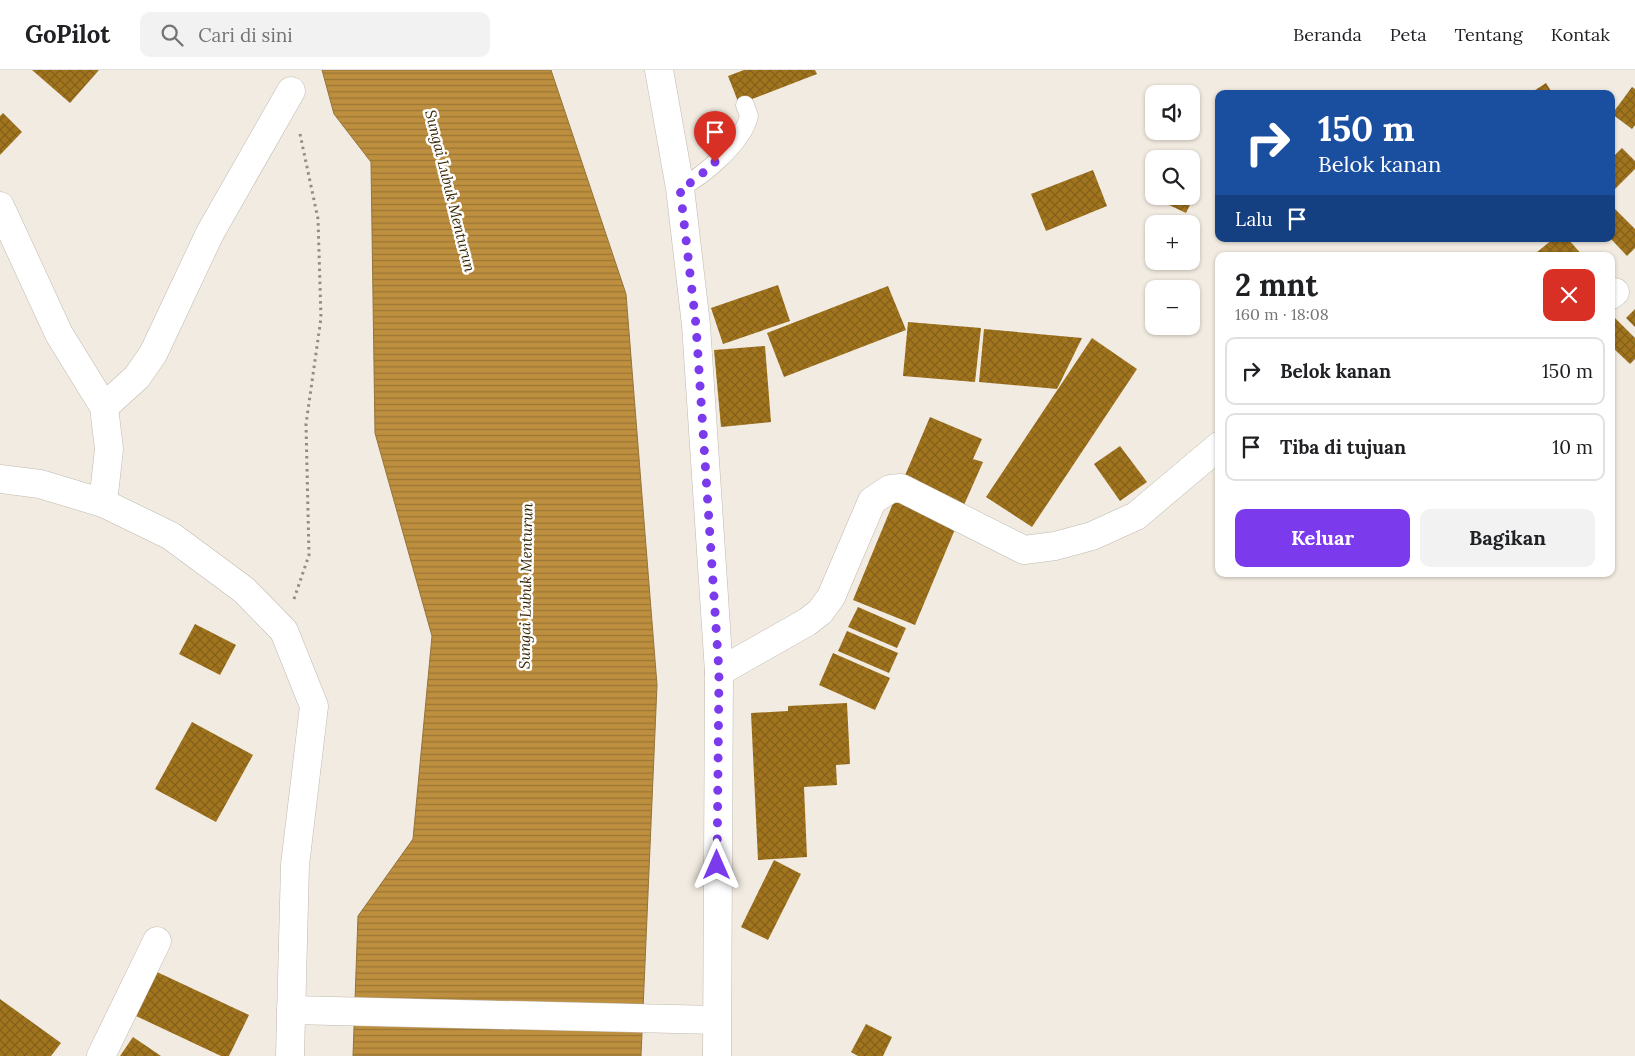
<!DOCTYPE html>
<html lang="id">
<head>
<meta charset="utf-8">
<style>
  body { margin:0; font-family:Lora,serif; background:#f2f2f2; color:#202124; height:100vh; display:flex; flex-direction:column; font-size:19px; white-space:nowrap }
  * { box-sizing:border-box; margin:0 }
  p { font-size:16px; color:#757577 }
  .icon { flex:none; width:28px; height:28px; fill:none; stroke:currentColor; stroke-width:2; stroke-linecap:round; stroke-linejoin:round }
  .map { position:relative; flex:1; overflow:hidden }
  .details { position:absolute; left:1215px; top:182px; width:400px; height:325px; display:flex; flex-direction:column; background:#fff; border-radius:10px; box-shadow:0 1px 4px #0004 }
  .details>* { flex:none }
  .hud { position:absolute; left:1215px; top:20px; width:400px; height:152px; border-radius:10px; box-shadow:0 1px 4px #0004; background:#1a4fa0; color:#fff; overflow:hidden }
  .controls { position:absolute; left:1145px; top:15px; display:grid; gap:10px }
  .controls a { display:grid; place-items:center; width:55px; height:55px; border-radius:10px; background:#fff; box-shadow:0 1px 4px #0004; font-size:25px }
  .pin { position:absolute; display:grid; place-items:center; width:42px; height:42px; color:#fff; margin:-51px -21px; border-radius:50% 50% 50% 0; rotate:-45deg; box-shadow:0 0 5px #0007 }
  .pin .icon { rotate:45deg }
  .me { position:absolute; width:55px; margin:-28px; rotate:0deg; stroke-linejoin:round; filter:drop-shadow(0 0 4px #0008) }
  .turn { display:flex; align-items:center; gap:18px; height:105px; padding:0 20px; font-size:22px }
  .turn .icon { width:65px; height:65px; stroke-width:2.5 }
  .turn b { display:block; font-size:35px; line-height:42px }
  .then { display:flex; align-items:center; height:48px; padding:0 20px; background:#0003; gap:10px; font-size:19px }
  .round { display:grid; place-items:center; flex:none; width:52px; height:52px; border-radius:10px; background:#f2f2f2 }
  .head { display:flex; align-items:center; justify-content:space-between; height:85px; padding:0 20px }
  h1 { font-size:30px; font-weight:700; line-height:38px }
  .cta { display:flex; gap:10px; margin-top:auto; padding:10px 20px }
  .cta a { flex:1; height:58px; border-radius:10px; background:#7c3aed; color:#fff; font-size:20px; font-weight:700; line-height:58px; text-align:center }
  .cta a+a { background:#f2f2f2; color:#202124 }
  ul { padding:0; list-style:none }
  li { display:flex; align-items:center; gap:15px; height:68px; margin:0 10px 8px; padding:0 10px; border:2px solid #e0e0e0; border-radius:10px }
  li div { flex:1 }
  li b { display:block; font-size:19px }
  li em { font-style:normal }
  header { display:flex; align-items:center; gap:30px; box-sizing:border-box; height:70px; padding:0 25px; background:#fff; border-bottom:1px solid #e0e0e0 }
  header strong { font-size:24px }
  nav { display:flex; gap:28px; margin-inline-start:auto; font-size:18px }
  .search { width:350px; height:45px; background:#f2f2f2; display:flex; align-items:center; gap:12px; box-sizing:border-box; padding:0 18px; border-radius:10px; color:#757577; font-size:19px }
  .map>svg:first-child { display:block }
</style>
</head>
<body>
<header>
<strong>GoPilot</strong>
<div class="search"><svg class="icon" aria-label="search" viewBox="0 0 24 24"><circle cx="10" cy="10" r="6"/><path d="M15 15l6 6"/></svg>Cari di sini</div>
<nav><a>Beranda</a><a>Peta</a><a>Tentang</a><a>Kontak</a></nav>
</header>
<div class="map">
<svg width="1635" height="986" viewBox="0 0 1635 986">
  <defs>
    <pattern id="water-rules" width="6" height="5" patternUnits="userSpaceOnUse" patternTransform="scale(1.25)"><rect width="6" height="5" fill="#bd8f3f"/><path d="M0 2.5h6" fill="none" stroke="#9b7635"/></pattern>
    <pattern id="building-cross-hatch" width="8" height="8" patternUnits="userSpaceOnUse" patternTransform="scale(1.25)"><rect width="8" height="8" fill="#a1741e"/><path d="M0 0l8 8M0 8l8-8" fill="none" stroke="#84601b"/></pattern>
  </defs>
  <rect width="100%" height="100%" fill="#f2ebe1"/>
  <path fill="url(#water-rules)" stroke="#95743b" d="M322,0H551L626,224L657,615L641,986H353L358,846L413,769L432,566L375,363L371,92L334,44Z"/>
  <g fill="url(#building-cross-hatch)">
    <path d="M32,0H99L70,33Z"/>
    <path d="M744,0H815L817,4L739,34L728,6Z"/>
    <path d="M1546,13L1553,24H1529Z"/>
    <path d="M1632,17L1635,19V55L1632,59L1612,44Z"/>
    <path d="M3,43L22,62L0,85V46Z"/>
    <path d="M1622,78L1635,91V99L1611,123V89Z"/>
    <path d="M1093,100L1107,136L1046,161L1031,124Z"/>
    <path d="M1191,124L1195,125L1186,143L1169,135L1173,126H1191Z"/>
    <path d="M1611,135L1635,159V178L1627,186L1611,169Z"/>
    <path d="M1553,169H1568L1583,186H1539L1536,183Z"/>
    <path d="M778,215L790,251L723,274L711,238Z"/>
    <path d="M888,216L906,260L784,307L767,263Z"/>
    <path d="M1635,239V257L1626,248Z"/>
    <path d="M1611,244L1635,268V289L1630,294L1611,276Z"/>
    <path d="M908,252L981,258L975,312L903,306Z"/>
    <path d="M984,259L1082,268L1057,319L979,312Z"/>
    <path d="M1092,268L1137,299L1032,457L986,427Z"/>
    <path d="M765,276L771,352L721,357L714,280Z"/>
    <path d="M930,347L982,369L973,389L983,392L964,435L903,410Z"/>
    <path d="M1120,376L1147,412L1120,431L1094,394Z"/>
    <path d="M896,426L958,452L915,555L853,530Z"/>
    <path d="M858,537L906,558L897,578L848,557Z"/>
    <path d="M195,554L236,575L220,605L179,584Z"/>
    <path d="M847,561L898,583L889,603L838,581Z"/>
    <path d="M833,583L890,608L875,640L819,615Z"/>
    <path d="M847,633L850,694L836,695L837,715L804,717L807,787L758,790L751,643L788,641V636Z"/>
    <path d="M192,652L253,685L216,752L155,719Z"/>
    <path d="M774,790L801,804L768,870L741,857Z"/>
    <path d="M157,902L249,945L229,986H221L136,946Z"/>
    <path d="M0,929L61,973L51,986H0Z"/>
    <path d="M866,954L892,967L883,986H858L851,982Z"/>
    <path d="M133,967L161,986H120Z"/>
  </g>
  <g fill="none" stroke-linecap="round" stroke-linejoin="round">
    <g stroke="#bfb9af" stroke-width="19">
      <path id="lane" d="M680,118C703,106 743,73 749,46L745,35"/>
    </g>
    <g stroke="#bfb9af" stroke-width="29">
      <g id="street">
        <path d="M659,0L680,118L696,255L719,602L717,986"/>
        <path d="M0,136L59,264L104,337L109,379L103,433"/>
        <path d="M1611,225L1615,222"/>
        <path d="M104,337L137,307L153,284L210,163L291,21"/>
        <path d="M0,409L40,414L103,433L171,466L244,520L284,561L314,636L295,795L290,986"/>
        <path d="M719,602L807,552L820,542L831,527L872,431L890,419L901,418L1024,480L1055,476L1092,466L1136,446L1219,376"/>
        <path d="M291,940L716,950"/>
        <path d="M101,986L157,871"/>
      </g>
    </g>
    <path stroke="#918c85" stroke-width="3" stroke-dasharray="2.5 4" stroke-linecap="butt" d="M294,529L309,485L306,354L321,248L318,149L300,64"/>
    <use href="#lane" stroke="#fff" stroke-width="18"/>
    <use href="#street" stroke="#fff" stroke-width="28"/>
  </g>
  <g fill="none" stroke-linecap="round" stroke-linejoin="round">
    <path stroke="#7c3aed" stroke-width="9" stroke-dasharray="0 16.2" d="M715,92L694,111L680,118L696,255L719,602L717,795"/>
  </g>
  <g text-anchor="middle" stroke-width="5" stroke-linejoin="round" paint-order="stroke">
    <g font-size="15" font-style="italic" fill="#3b2804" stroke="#fff">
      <text transform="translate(450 121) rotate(76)" y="5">Sungai Lubuk Menturun</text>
      <text transform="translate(526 516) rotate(-89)" y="5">Sungai Lubuk Menturun</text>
    </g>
  </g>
</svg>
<div class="controls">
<a><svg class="icon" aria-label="sound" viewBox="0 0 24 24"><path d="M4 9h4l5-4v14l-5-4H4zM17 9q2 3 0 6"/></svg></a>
<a><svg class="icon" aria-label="search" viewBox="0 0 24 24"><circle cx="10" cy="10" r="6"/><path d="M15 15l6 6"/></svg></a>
<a>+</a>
<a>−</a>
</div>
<div class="pin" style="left:715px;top:92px;background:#d93025"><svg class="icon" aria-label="arrive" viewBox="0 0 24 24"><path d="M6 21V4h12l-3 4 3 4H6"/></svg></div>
<svg class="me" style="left:717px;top:795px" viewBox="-20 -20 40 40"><path d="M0-17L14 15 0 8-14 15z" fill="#7c3aed" stroke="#fff" stroke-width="4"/></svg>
<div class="hud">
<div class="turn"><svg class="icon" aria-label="right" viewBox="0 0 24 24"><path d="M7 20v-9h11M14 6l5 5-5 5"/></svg><div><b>150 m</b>Belok kanan</div></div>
<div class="then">Lalu<svg class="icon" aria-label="arrive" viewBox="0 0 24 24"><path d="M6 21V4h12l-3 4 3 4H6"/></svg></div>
</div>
<section class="details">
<div class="head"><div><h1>2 mnt</h1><p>160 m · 18:08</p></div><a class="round" style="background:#d93025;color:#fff"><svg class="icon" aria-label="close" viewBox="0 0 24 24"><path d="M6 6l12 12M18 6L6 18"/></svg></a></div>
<ul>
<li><svg class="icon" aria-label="right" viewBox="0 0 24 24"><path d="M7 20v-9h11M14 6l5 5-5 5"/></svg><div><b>Belok kanan</b></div><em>150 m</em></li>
<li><svg class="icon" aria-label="arrive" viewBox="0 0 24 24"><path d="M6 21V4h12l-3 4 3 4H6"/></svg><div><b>Tiba di tujuan</b></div><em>10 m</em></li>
</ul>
<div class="cta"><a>Keluar</a><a>Bagikan</a></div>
</section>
</div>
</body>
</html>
